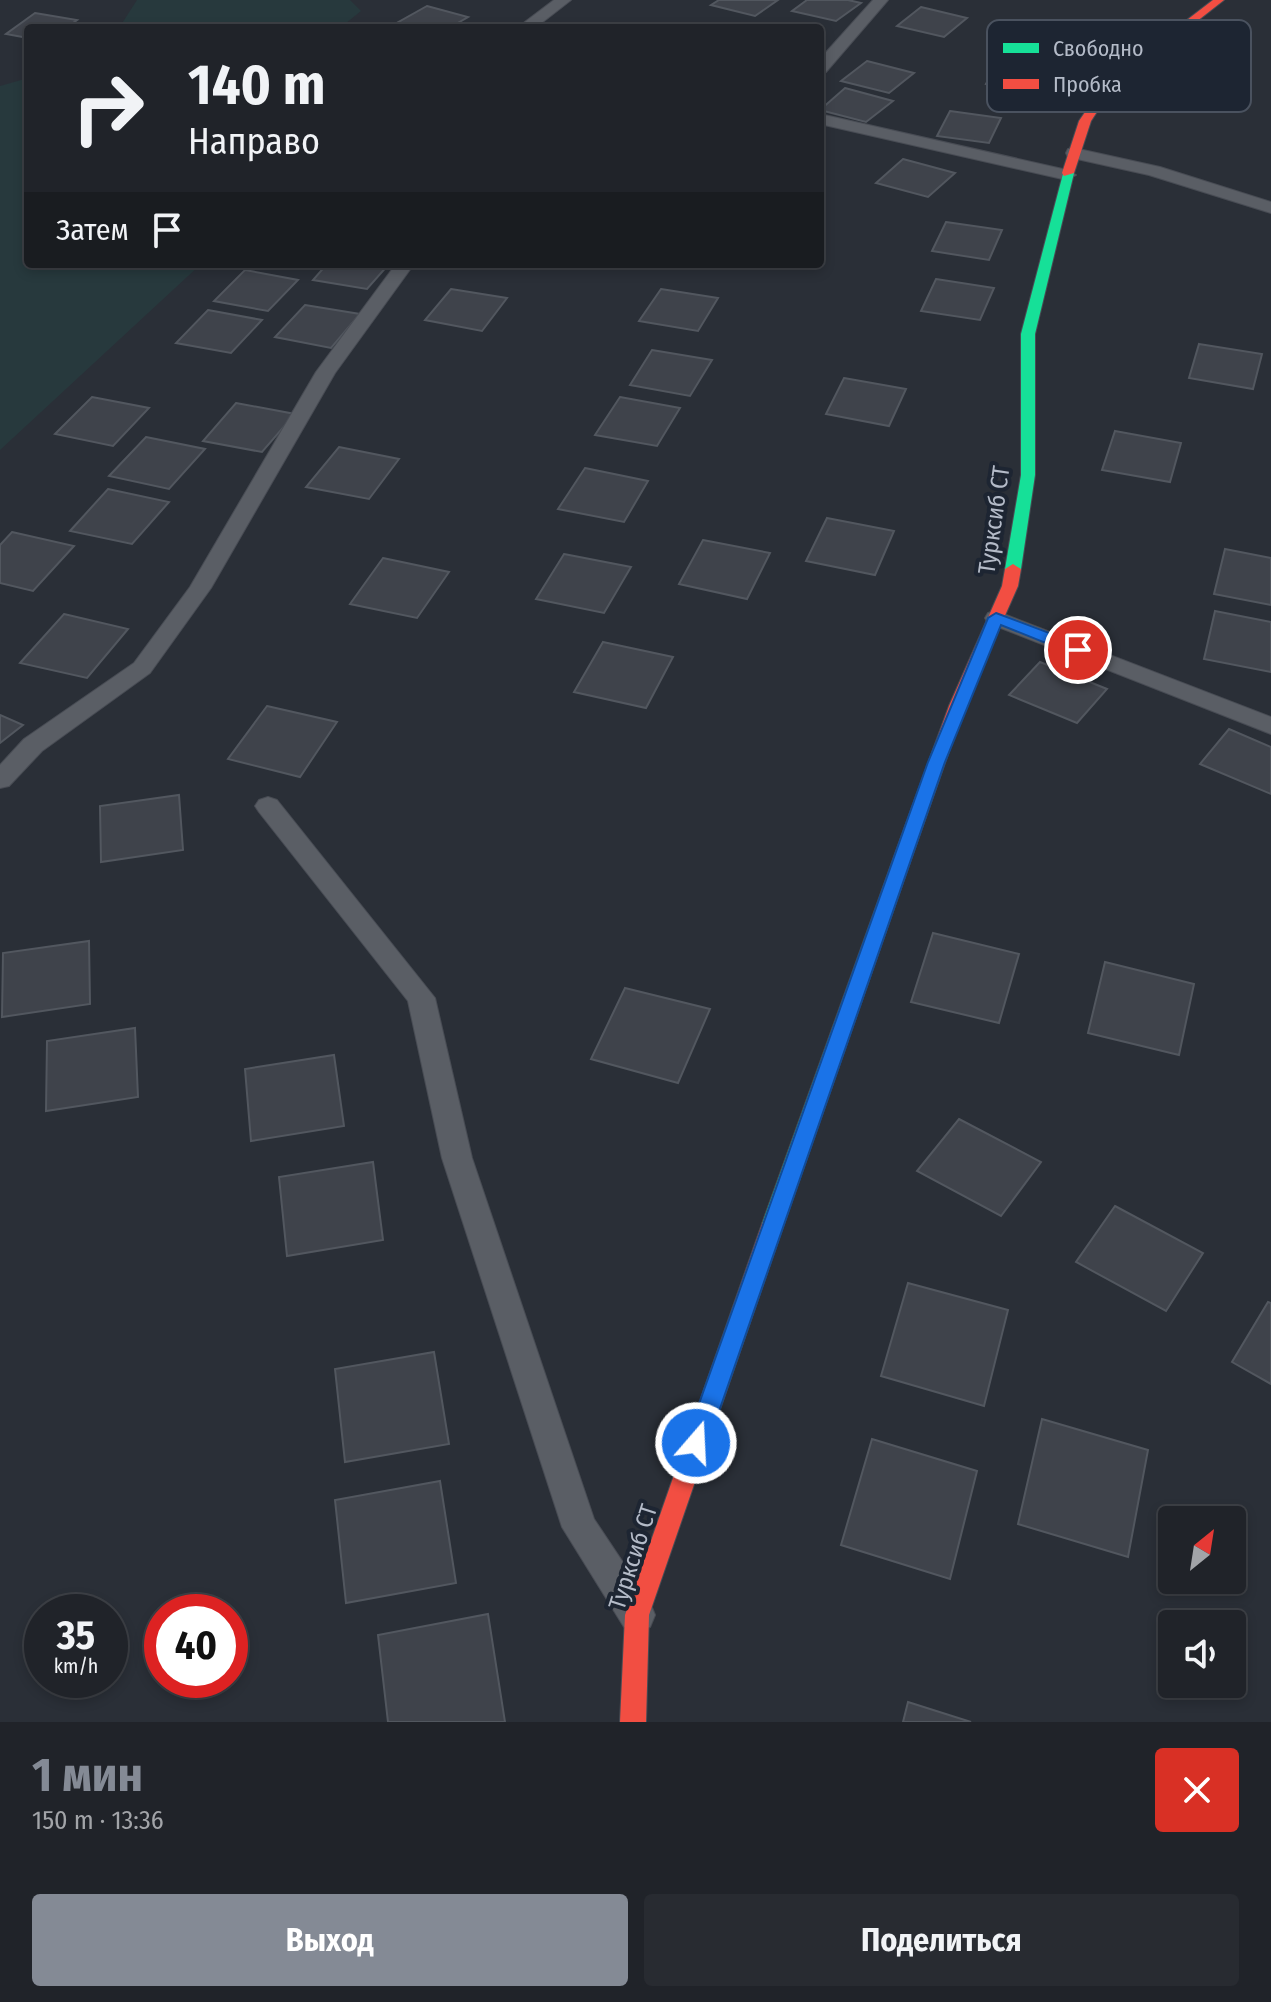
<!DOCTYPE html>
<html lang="ru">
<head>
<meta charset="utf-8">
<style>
  body { margin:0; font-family:"Fira Sans Condensed",sans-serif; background:#282b31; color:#f1f3f6; height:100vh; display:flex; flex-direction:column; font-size:30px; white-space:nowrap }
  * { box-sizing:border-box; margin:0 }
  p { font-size:26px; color:#a2a4a8 }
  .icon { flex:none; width:44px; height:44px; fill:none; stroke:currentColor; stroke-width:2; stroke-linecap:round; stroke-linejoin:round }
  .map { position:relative; height:1722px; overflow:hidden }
  .details { display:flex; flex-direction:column; background:#202329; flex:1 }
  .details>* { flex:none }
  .top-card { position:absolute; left:24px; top:24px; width:800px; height:244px; border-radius:8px; box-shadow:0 4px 12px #0003,0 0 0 2px #3d4046; background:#202329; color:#f1f3f6; overflow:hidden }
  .needle { width:52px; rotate:30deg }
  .buttons { position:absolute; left:1158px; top:1506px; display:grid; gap:16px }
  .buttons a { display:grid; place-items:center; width:88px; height:88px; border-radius:8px; background:#202329; box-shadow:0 4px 12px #0003,0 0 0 2px #3d4046; font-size:40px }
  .speed { position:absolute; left:24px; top:1594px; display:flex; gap:16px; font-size:40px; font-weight:700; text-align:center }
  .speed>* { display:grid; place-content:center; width:104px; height:104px; border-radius:50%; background:#202329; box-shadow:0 4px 12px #0003,0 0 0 2px #3d4046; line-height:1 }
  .speed small { font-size:20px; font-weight:400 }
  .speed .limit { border:12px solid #d22; background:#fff; color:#111 }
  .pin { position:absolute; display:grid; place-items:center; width:68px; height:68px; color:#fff; margin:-34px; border:4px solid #fff; border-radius:50%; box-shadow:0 2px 8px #0007 }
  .me { position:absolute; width:88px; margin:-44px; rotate:19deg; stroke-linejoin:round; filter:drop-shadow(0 0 6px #0008) }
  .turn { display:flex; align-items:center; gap:28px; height:168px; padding:0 32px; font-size:36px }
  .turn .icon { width:104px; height:104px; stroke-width:2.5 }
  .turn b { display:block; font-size:56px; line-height:68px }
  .then { display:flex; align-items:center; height:76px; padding:0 32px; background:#0003; gap:16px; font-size:30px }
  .round { display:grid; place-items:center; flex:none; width:84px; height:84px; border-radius:8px; background:#282b31 }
  .headline { display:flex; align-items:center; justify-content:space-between; height:136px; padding:0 32px }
  h1 { font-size:48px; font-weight:700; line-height:60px; color:#848a95 }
  .action { display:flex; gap:16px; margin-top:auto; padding:16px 32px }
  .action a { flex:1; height:92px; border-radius:8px; background:#848a95; color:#fff; font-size:32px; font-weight:700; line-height:92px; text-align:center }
  .action a+a { background:#282b31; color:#f1f3f6 }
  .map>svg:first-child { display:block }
</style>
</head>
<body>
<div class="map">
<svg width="1271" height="1722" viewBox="0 0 1271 1722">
  <rect width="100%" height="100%" fill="#2a2f37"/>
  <g fill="#27393d">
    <path d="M137,0H350L361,11L340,28H119Z"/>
    <path d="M28,78V264H201L0,450V86Z"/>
  </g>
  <g fill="#3f434b" stroke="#52575f" stroke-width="2">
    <path d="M719,0H778L755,16L711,5Z"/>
    <path d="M807,0H848L861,3L836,21L792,11Z"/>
    <path d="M427,6L468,17L449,28H409L395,24Z"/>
    <path d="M921,7L967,18L944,37L897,26Z"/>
    <path d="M35,13L77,20L66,28H28V38L6,34Z"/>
    <path d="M867,61L914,73L889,93L841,81Z"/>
    <path d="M998,62L1048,68L1037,91L986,84Z"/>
    <path d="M845,88L893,101L866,122L820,110Z"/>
    <path d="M950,111L1001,118L989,143L937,136Z"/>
    <path d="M903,159L955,173L928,197L876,183Z"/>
    <path d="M946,222L1002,230L989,260L932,251Z"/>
    <path d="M327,264H389L367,289L313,280Z"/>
    <path d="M245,270L298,280L268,311L214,301Z"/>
    <path d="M936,279L994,288L980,320L921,311Z"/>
    <path d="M451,289L507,298L482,331L425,320Z"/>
    <path d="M661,289L718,298L698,331L639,321Z"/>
    <path d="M305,305L360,314L331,348L275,337Z"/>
    <path d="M208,310L262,320L231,353L176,343Z"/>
    <path d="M1199,344L1262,354L1253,389L1189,378Z"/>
    <path d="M652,350L712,360L690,396L630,385Z"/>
    <path d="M844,378L906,389L889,426L826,414Z"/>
    <path d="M92,397L149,408L113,446L55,434Z"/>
    <path d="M620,397L680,408L657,446L595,435Z"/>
    <path d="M236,403L295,414L262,452L203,441Z"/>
    <path d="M1115,431L1181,443L1170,482L1102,470Z"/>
    <path d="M146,437L205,449L169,489L109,476Z"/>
    <path d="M339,447L399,459L369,499L306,487Z"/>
    <path d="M585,468L648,481L624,522L558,509Z"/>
    <path d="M108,489L169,502L132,544L70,531Z"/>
    <path d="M827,518L894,531L875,575L806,561Z"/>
    <path d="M12,532L74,546L33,591L0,583V545Z"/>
    <path d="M703,540L770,553L747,599L679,584Z"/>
    <path d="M1225,549L1271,558V605L1214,594Z"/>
    <path d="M564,554L631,567L604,613L536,599Z"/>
    <path d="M383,558L449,572L417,618L350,604Z"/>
    <path d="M1215,611L1271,622V672L1204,659Z"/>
    <path d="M64,614L128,629L87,678L20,663Z"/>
    <path d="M603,642L673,657L646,708L574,692Z"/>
    <path d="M1040,662L1107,689L1077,723L1009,695Z"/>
    <path d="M267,706L337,722L300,777L228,759Z"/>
    <path d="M0,715L23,725L0,743Z"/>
    <path d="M1229,729L1271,747V794L1200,764Z"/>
    <path d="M179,795L183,850L101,862L100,806Z"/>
    <path d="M933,933L1019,954L999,1023L911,1002Z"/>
    <path d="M89,941L90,1004L2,1017L3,953Z"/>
    <path d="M1105,962L1194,984L1179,1055L1088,1033Z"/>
    <path d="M625,988L710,1009L678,1083L591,1059Z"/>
    <path d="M135,1028L138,1097L46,1111L47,1041Z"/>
    <path d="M334,1055L344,1126L251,1141L245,1069Z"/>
    <path d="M959,1119L1041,1162L1001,1216L917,1171Z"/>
    <path d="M373,1162L383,1240L287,1256L279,1177Z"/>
    <path d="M1115,1206L1203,1253L1166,1311L1076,1262Z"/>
    <path d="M908,1283L1008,1310L984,1406L881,1376Z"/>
    <path d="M1268,1302L1271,1303V1384L1232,1362Z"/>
    <path d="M434,1352L449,1444L345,1462L335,1369Z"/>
    <path d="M1042,1419L1148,1450L1128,1557L1018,1524Z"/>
    <path d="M872,1439L977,1471L950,1579L841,1545Z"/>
    <path d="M440,1481L456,1583L346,1603L335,1500Z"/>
    <path d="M488,1614L505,1722H388L378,1635Z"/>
    <path d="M908,1702L971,1722H903Z"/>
  </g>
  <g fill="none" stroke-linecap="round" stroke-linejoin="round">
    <g stroke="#484c54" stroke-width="2">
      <g id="lane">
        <path d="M554,0H571L535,28H517Z"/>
        <path d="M873,0H888L826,72L820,74V59Z"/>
        <path d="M820,114L1067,170L1076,175L1067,180L820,124Z"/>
        <path d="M1074,148L1160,167L1271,202V213L1149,175L1068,157L1066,153L1068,149Z"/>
        <path d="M396,264H414L335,373L211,588L150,673L42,751L9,786L0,788V765L24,739L134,663L190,587L316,372Z"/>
        <path d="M996,611L1271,717V734L988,623L985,618L988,613Z"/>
        <path d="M268,797L277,800L435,998L472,1158L594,1519L650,1603L655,1615L650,1627L637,1632L624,1627L562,1527L442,1158L408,1001L259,812L255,806L259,800Z"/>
      </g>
    </g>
    <g stroke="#484c54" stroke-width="2">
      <g id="fast">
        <path d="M1064,170L1074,173L1035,334V475L1021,569L1013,574L1005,569L1021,475V334Z"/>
        <path d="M905,845L914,851L784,1224L781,1230L773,1233L765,1230L762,1224L896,851Z"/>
      </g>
    </g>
    <g stroke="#484c54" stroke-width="2">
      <g id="jam">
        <path d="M1213,0H1224L1113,87L1091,121L1074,173L1064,176L1062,173L1079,121L1105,83Z"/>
        <path d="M1013,564L1021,569L1018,586L965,706L914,851L911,855H899L896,851L949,706L1002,586L1005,569Z"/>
        <path d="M773,1215L781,1218L784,1224L649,1615L646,1722H620L625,1615L762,1224L765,1218Z"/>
      </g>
    </g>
    <use href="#lane" fill="#5a5e65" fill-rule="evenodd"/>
    <use href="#fast" fill="#16e098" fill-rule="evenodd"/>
    <use href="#jam" fill="#f24e42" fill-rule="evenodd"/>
  </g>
  <path fill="#1a73e8" stroke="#114b97" stroke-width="2" d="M996,613L1084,646L1087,650L1084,654H1073L1001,625L945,762L708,1443L705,1450L696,1454L688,1450L685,1443L928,762L988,618Z"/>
  <g text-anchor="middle" stroke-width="8" stroke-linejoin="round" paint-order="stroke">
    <g font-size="24" fill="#b4bbc8" stroke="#1d2532">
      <text transform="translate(994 520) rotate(-82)" y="8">Турксиб СТ</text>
      <text transform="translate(633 1557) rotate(-72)" y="8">Турксиб СТ</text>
    </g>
  </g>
  <rect x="987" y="20" width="264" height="92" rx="12" fill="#1d2532" stroke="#4a525f" stroke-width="2"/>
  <rect x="1003" y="43" width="36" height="10" fill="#16e098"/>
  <rect x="1003" y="79" width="36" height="10" fill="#f24e42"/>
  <g font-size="22" fill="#b4bbc8">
    <text x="1053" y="56">Свободно</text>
    <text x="1053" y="92">Пробка</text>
  </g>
</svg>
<div class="buttons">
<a><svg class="needle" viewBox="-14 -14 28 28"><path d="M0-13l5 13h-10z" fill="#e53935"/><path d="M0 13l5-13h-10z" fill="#a2a4a8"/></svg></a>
<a><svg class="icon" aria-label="sound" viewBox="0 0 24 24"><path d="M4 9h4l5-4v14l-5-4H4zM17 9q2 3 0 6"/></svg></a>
</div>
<div class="speed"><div>35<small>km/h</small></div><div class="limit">40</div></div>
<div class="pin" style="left:1078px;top:650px;background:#d93025"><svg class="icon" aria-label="arrive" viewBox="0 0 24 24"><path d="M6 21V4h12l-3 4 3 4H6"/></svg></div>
<svg class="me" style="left:696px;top:1443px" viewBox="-20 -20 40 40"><circle r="17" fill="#1a73e8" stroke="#fff" stroke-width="3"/><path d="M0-11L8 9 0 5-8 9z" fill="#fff"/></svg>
<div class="top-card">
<div class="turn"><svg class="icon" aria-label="right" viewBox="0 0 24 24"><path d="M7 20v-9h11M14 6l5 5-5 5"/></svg><div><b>140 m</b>Направо</div></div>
<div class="then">Затем<svg class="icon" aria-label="arrive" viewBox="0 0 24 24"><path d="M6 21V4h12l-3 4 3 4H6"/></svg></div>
</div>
</div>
<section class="details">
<div class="headline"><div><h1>1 мин</h1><p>150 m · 13:36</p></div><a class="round" style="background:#d93025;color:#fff"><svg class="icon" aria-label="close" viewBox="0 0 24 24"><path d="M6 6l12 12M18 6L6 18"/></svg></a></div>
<div class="action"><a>Выход</a><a>Поделиться</a></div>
</section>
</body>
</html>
